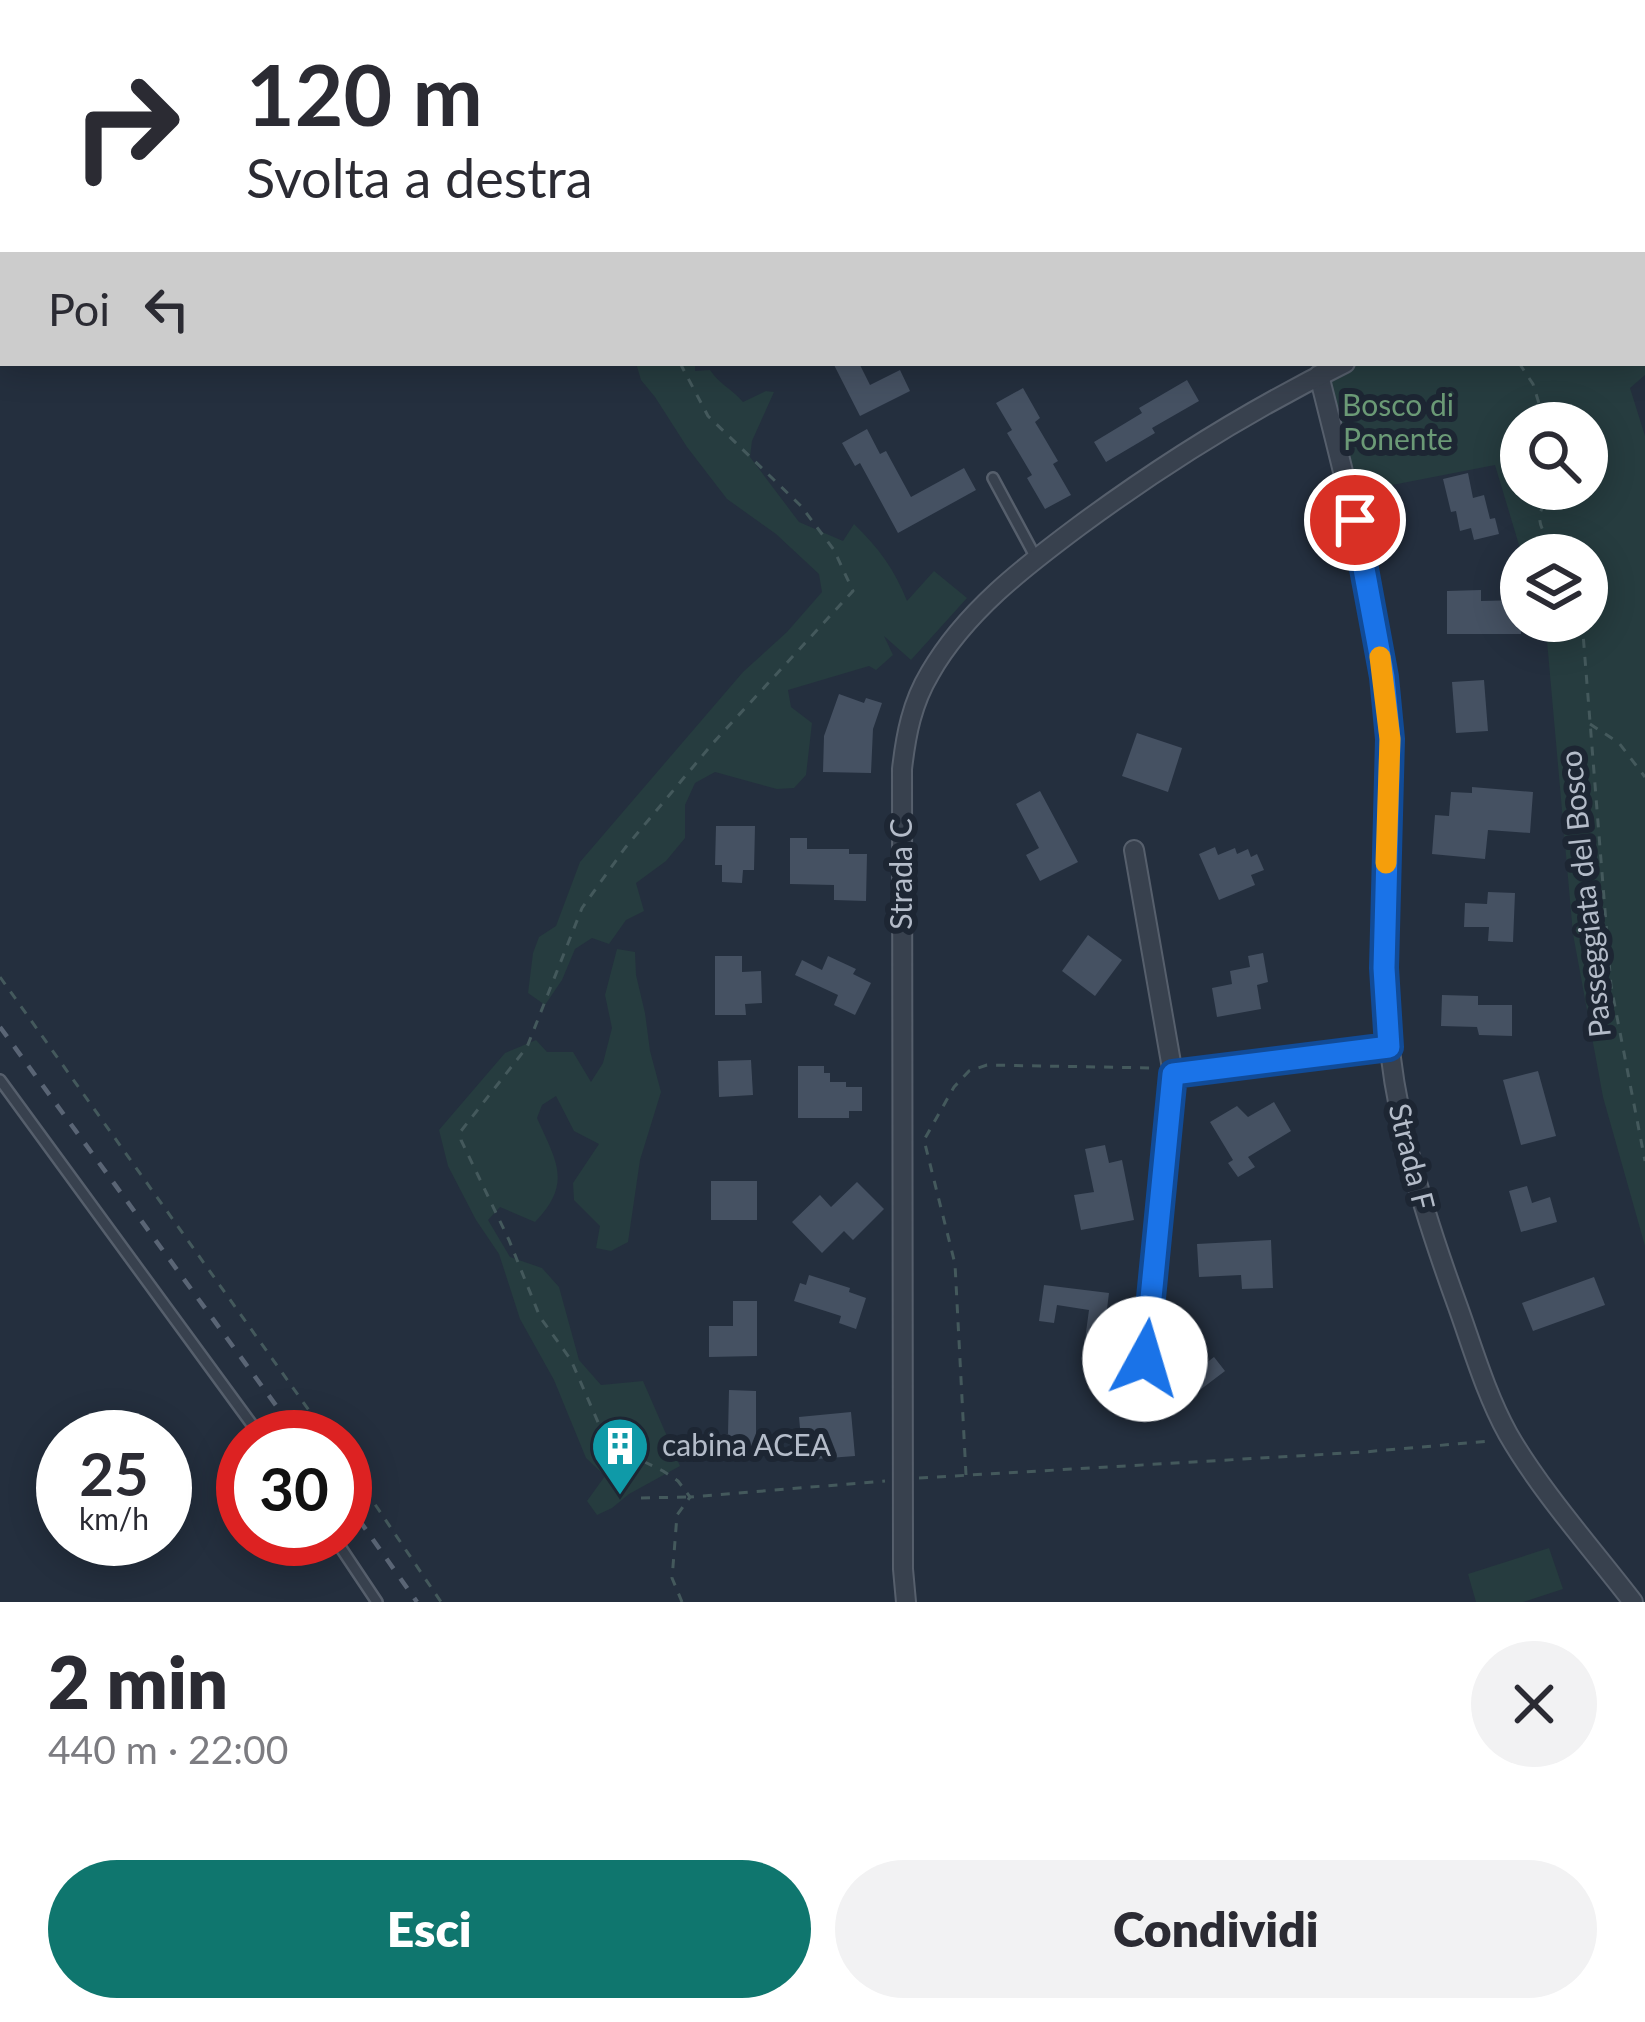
<!DOCTYPE html>
<html lang="it">
<head>
<meta charset="utf-8">
<style>
  body { margin:0; font-family:Lato,sans-serif; background:#f2f2f3; color:#2b2b33; height:100vh; display:flex; flex-direction:column; font-size:45px; white-space:nowrap }
  * { box-sizing:border-box; margin:0 }
  p { font-size:39px; color:#7c7c81 }
  .icon { flex:none; width:66px; height:66px; fill:none; stroke:currentColor; stroke-width:2; stroke-linecap:round; stroke-linejoin:round }
  .map { position:relative; height:1602px; overflow:hidden }
  .details { display:flex; flex-direction:column; background:#fff; flex:1 }
  .details>* { flex:none }
  .hud { position:absolute; left:0px; top:0px; width:1647px; height:366px; box-shadow:0 6px 30px #0003; background:#fff; color:#2b2b33; overflow:hidden }
  .buttons { position:absolute; left:1500px; top:402px; display:grid; gap:24px }
  .buttons a { display:grid; place-items:center; width:108px; height:108px; border-radius:50%; background:#fff; box-shadow:0 6px 30px #0003; font-size:60px }
  .speed { position:absolute; left:36px; top:1410px; display:flex; gap:24px; font-size:60px; font-weight:700; text-align:center }
  .speed>* { display:grid; place-content:center; width:156px; height:156px; border-radius:50%; background:#fff; box-shadow:0 6px 30px #0003; line-height:1 }
  .speed small { font-size:30px; font-weight:400 }
  .speed .limit { border:18px solid #d22; background:#fff; color:#111 }
  .pin { position:absolute; display:grid; place-items:center; width:102px; height:102px; color:#fff; margin:-51px; border:6px solid #fff; border-radius:50%; box-shadow:0 3px 12px #0007 }
  .me { position:absolute; width:132px; margin:-66px; rotate:6deg; stroke-linejoin:round; filter:drop-shadow(0 0 9px #0008) }
  .turn { display:flex; align-items:center; gap:42px; height:252px; padding:0 48px; font-size:54px }
  .turn .icon { width:156px; height:156px; stroke-width:2.5 }
  .turn b { display:block; font-size:84px; line-height:102px }
  .then { display:flex; align-items:center; height:114px; padding:0 48px; background:#0003; gap:24px; font-size:45px }
  .round { display:grid; place-items:center; flex:none; width:126px; height:126px; border-radius:63px; background:#f2f2f3 }
  .headline { display:flex; align-items:center; justify-content:space-between; height:204px; padding:0 48px }
  h1 { font-size:72px; font-weight:800; line-height:90px }
  .primary-button { display:flex; gap:24px; margin-top:auto; padding:24px 48px }
  .primary-button a { flex:1; height:138px; border-radius:72px; background:#0f766e; color:#fff; font-size:48px; font-weight:800; line-height:138px; text-align:center }
  .primary-button a+a { background:#f2f2f3; color:#2b2b33 }
  .map>svg:first-child { display:block }
</style>
</head>
<body>
<div class="map">
<svg width="1645" height="1602" viewBox="0 0 1645 1602">
  <rect width="100%" height="100%" fill="#242f3e"/>
  <g fill="#263c3f" fill-rule="evenodd">
    <path d="M1645,134V375L1630,388L1645,436V1246L1603,1097L1573,934L1547,641L1541,621H1587V555H1522L1495,465L1351,493L1319,375L1345,363H1644ZM1521,423H1587V489H1521Z"/>
    <path d="M636,363H695V371L710,370C719,384 732,389 743,402L766,391L774,392L752,441L750,457L799,522L843,541L854,524C878,547 895,570 907,601L934,571L967,598L911,660L884,636L893,655L876,670L869,666L788,690L791,707L812,723L806,775L794,788L777,789L715,772L695,783L685,805V838L666,861L636,883L644,911L626,920L609,944L592,938L575,949L562,980L545,1005L528,993L533,953L539,937L556,926L580,862L743,672L787,632L822,592L819,574L776,534L727,499L687,447L655,397L641,380Z"/>
    <path d="M617,949L635,952L636,975L645,1013L650,1051L661,1092L640,1160L628,1242L611,1251L596,1248L600,1226L574,1200L573,1183L599,1144L574,1131L556,1096L542,1105L537,1118C556,1161 573,1183 535,1222L500,1207L488,1220L510,1257L542,1268L559,1287L579,1360L601,1385L643,1381L680,1466L629,1494L612,1508L597,1515L587,1501L605,1476L586,1458L554,1380L520,1319L499,1254L476,1220L448,1166L439,1130L505,1053L536,1040L547,1052H573L591,1082L603,1063L612,1028L605,995Z"/>
    <path d="M1549,1548L1563,1589L1523,1602H1476L1468,1574Z"/>
  </g>
  <g fill="#455162">
    <path d="M833,363H859L870,385L900,370L910,391L860,416Z"/>
    <path d="M1187,380L1199,401L1152,428L1155,433L1106,462L1094,442L1142,413L1139,408Z"/>
    <path d="M1023,388L1040,418L1035,422L1058,461L1053,464L1071,495L1045,509L1027,478L1032,475L1007,433L1012,430L996,403Z"/>
    <path d="M867,429L880,454L886,451L911,497L964,468L976,490L898,533L860,463L855,466L842,443Z"/>
    <path d="M1468,473L1473,498L1484,495L1490,519L1495,518L1499,534L1474,540L1471,528L1460,531L1456,511L1451,512L1443,479Z"/>
    <path d="M1481,590V601L1521,600V634H1447V591Z"/>
    <path d="M1484,680L1488,731L1456,733L1452,682Z"/>
    <path d="M839,694L864,703L866,698L882,703L873,729L871,773L823,772L824,736Z"/>
    <path d="M1137,733L1182,748L1168,792L1122,776Z"/>
    <path d="M1472,787L1533,792L1530,833L1488,830L1485,859L1432,854L1435,815L1449,816L1451,792L1472,793Z"/>
    <path d="M1040,791L1078,862L1040,881L1026,855L1039,848L1016,804Z"/>
    <path d="M716,826H755L754,870H743L742,883L722,882V865H715Z"/>
    <path d="M790,838H807V849H849V854H867L866,901L834,900V885L790,884Z"/>
    <path d="M1215,847L1218,855L1235,848L1237,854L1248,849L1251,857L1257,854L1264,870L1251,875L1255,885L1219,900L1199,854Z"/>
    <path d="M1488,892L1515,893L1513,942L1488,941L1489,927H1464L1465,903L1487,904Z"/>
    <path d="M1088,935L1122,960L1095,996L1062,971Z"/>
    <path d="M1263,953L1268,982L1257,985L1261,1009L1217,1017L1212,988L1232,984L1230,971L1250,967L1248,956Z"/>
    <path d="M715,956H742V972L761,971L762,1003L745,1004L746,1015H715Z"/>
    <path d="M828,956L856,969L853,974L871,983L855,1015L834,1005L838,995L795,975L802,960L822,970Z"/>
    <path d="M1442,995L1478,996V1005H1512V1036L1479,1035L1477,1027L1441,1026Z"/>
    <path d="M751,1060L753,1095L719,1097L718,1061Z"/>
    <path d="M798,1066H824V1073H830V1082H846V1087H862V1111H849V1118H798Z"/>
    <path d="M1538,1071L1556,1136L1521,1145L1503,1080Z"/>
    <path d="M1274,1102L1291,1131L1248,1157L1255,1167L1238,1177L1228,1163L1233,1160L1210,1122L1237,1106L1248,1117Z"/>
    <path d="M1105,1145L1109,1163L1122,1160L1134,1220L1081,1230L1074,1195L1094,1192L1085,1149Z"/>
    <rect x="711" y="1181" width="46" height="39"/>
    <path d="M857,1182L884,1209L853,1240L844,1231L822,1253L792,1222L820,1195L831,1207Z"/>
    <path d="M1527,1186L1532,1203L1550,1197L1557,1222L1521,1232L1509,1191Z"/>
    <path d="M1271,1240L1273,1288L1242,1289L1241,1275L1199,1277L1197,1244Z"/>
    <path d="M809,1275L850,1288L849,1292L866,1298L856,1329L839,1323L841,1316L794,1301L800,1283L806,1285Z"/>
    <path d="M1594,1277L1605,1305L1533,1331L1522,1303Z"/>
    <path d="M1044,1285L1109,1293L1102,1349L1084,1347L1089,1310L1057,1305L1054,1323L1039,1321Z"/>
    <path d="M733,1301H757V1356L709,1357V1326H733Z"/>
    <path d="M1214,1357L1225,1371L1192,1396L1136,1386L1139,1371L1149,1372L1155,1367L1192,1374Z"/>
    <path d="M729,1390L756,1391V1459H718V1434H728Z"/>
    <path d="M851,1412L855,1456L803,1460L799,1417Z"/>
  </g>
  <g fill="none" stroke-linecap="round" stroke-linejoin="round">
    <g stroke="#565f6c" stroke-width="14">
      <g id="service">
        <path d="M993,478L1036,558"/>
        <path d="M0,1080L261,1437"/>
        <path d="M335,1539L377,1602"/>
      </g>
    </g>
    <g stroke="#565f6c" stroke-width="22">
      <g id="minor">
        <path d="M1644,241L1645,240"/>
        <path d="M1319,375C1346,484 1376,594 1387,706C1396,799 1381,894 1385,988C1389,1102 1419,1200 1458,1307C1473,1349 1486,1394 1508,1434C1540,1490 1593,1550 1633,1602"/>
        <path d="M1134,850L1173,1074L1145,1359"/>
        <path d="M1173,1074L1389,1047"/>
        <path d="M906,1602L903,1569L902,769C906,734 912,703 930,673C965,612 1024,567 1079,526C1163,464 1251,409 1345,363"/>
      </g>
    </g>
    <g stroke="#44595c" stroke-width="3" stroke-dasharray="9 9" stroke-linecap="butt">
      <path d="M1644,154H1645"/>
      <path d="M1644,287H1645"/>
      <path d="M680,363L708,416L801,506L834,550L853,591L713,743L625,848L582,908L527,1047L461,1131V1140L509,1240L540,1317L571,1360L601,1429L616,1448L663,1471L678,1481L690,1497L885,1481"/>
      <path d="M1519,363L1533,384L1545,423"/>
      <path d="M1556,489C1529,518 1540,525 1557,555"/>
      <path d="M1582,621L1611,986L1645,1161"/>
      <path d="M1590,724L1619,743L1645,777"/>
      <path d="M0,977L328,1437"/>
      <path d="M345,1460L441,1602"/>
      <path d="M966,1475L955,1264L924,1140L954,1087L969,1071L987,1065L1155,1068"/>
      <path d="M919,1478L1364,1452L1490,1441"/>
      <path d="M641,1498L688,1497"/>
      <path d="M682,1602L672,1578L674,1554L677,1515L690,1497"/>
    </g>
    <use href="#service" stroke="#38414e" stroke-width="9"/>
    <use href="#minor" stroke="#38414e" stroke-width="18"/>
    <g stroke="#5a6575" stroke-width="4.5" stroke-dasharray="12 12" stroke-linecap="butt">
      <path d="M0,1027L299,1437"/>
      <path d="M345,1500L417,1602"/>
    </g>
  </g>
  <g fill="none" stroke-linecap="round" stroke-linejoin="round">
    <g stroke="#114b97" stroke-width="30">
      <path id="route" d="M1145,1359L1173,1074L1389,1047L1384,968L1390,739L1384,677L1355,520"/>
    </g>
    <use href="#route" stroke="#1a73e8" stroke-width="21"/>
    <path stroke="#f59e0b" stroke-width="21" d="M1380,657L1390,739L1386,863"/>
  </g>
  <defs>
    <g id="building-pin" transform="scale(3)"><path d="M0 17L-7.5 6A9.5 9.5 0 1 1 7.5 6Z" fill="#0f9aa8" stroke="#1d2633"/><path d="M-4-6H4V6H1V3H-1V6H-4ZM-2.5-4.3h1.7v1.8h-1.7ZM.8-4.3h1.7v1.8H.8ZM-2.5-1h1.7V.8h-1.7ZM.8-1h1.7V.8H.8Z" fill="#fff"/></g>
  </defs>
  <g fill-rule="evenodd">
    <use href="#building-pin" x="620" y="1446"/>
  </g>
  <g text-anchor="middle" stroke-width="12" stroke-linejoin="round" paint-order="stroke">
    <g font-size="30" fill="#6b9a76" stroke="#1d2633">
      <text x="1398" y="416">Bosco di<tspan x="1398" dy="34">Ponente</tspan></text>
    </g>
    <g font-size="30" fill="#b4bcc9" stroke="#1d2633">
      <text transform="translate(902 874) rotate(-90)" y="10">Strada C</text>
      <text transform="translate(1586 894) rotate(-96)" y="10">Passeggiata del Bosco</text>
      <text transform="translate(1411 1157) rotate(76)" y="10">Strada F</text>
    </g>
    <g font-size="30" fill="#b4bcc9" stroke="#1d2633" text-anchor="start">
      <text x="662" y="1456">cabina ACEA</text>
    </g>
  </g>
</svg>
<div class="buttons">
<a><svg class="icon" aria-label="search" viewBox="0 0 24 24"><circle cx="10" cy="10" r="6"/><path d="M15 15l6 6"/></svg></a>
<a><svg class="icon" aria-label="layers" viewBox="0 0 24 24"><path d="M12 4l9 5-9 5-9-5zM3 14l9 5 9-5"/></svg></a>
</div>
<div class="speed"><div>25<small>km/h</small></div><div class="limit">30</div></div>
<div class="pin" style="left:1355px;top:520px;background:#d93025"><svg class="icon" aria-label="arrive" viewBox="0 0 24 24"><path d="M6 21V4h12l-3 4 3 4H6"/></svg></div>
<svg class="me" style="left:1145px;top:1359px" viewBox="-20 -20 40 40"><circle r="19" fill="#fff"/><path d="M0-13L10 11 0 6-10 11z" fill="#1a73e8"/></svg>
<div class="hud">
<div class="turn"><svg class="icon" aria-label="right" viewBox="0 0 24 24"><path d="M7 20v-9h11M14 6l5 5-5 5"/></svg><div><b>120 m</b>Svolta a destra</div></div>
<div class="then">Poi<svg class="icon" aria-label="left" viewBox="0 0 24 24"><path d="M17 20v-9H6M10 6l-5 5 5 5"/></svg></div>
</div>
</div>
<section class="details">
<div class="headline"><div><h1>2 min</h1><p>440 m · 22:00</p></div><a class="round"><svg class="icon" aria-label="close" viewBox="0 0 24 24"><path d="M6 6l12 12M18 6L6 18"/></svg></a></div>
<div class="primary-button"><a>Esci</a><a>Condividi</a></div>
</section>
</body>
</html>
